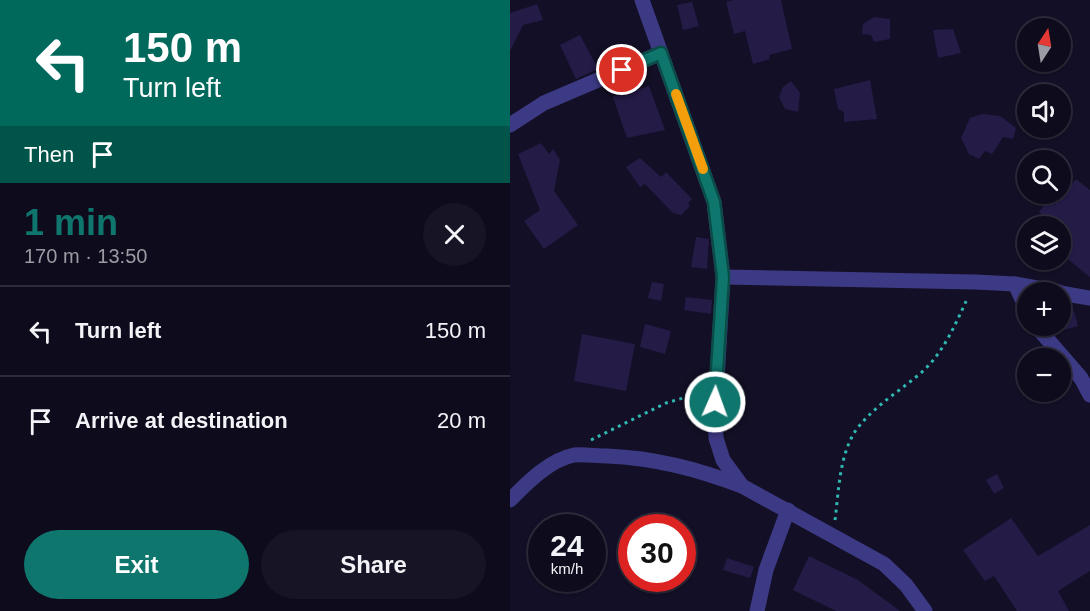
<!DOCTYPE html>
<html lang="en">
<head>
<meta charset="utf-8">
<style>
  body { margin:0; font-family:Helvetica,sans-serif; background:#171425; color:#f1f3f6; height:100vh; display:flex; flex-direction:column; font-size:22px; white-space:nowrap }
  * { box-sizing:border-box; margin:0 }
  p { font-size:20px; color:#9b9ba3 }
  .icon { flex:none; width:33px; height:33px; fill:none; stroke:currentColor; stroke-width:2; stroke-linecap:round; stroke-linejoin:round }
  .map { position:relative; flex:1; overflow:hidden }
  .drawer { display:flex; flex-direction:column; background:#0e0b1c; width:510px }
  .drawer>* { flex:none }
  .banner { background:#00695c; color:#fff; overflow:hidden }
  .needle { width:39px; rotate:12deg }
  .buttons { position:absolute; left:507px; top:18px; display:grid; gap:12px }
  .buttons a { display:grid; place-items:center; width:54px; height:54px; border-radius:50%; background:#0e0b1c; box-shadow:0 2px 4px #0004,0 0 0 2px #2e2b3b; font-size:30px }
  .speed { position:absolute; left:18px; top:514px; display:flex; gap:12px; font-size:30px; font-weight:700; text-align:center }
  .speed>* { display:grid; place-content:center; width:78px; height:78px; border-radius:50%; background:#0e0b1c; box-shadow:0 2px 4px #0004,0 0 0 2px #2e2b3b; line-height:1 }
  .speed small { font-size:15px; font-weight:400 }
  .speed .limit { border:9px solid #d22; background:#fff; color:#111 }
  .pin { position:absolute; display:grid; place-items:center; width:51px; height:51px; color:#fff; margin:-26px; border:3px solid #fff; border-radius:50%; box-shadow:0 2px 6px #0007 }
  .me { position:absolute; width:66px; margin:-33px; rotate:2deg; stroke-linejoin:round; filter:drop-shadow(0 0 4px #0008) }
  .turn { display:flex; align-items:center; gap:21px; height:126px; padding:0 24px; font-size:27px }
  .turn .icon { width:78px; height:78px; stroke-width:2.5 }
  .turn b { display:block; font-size:42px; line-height:51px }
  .then { display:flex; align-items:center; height:57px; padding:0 24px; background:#0003; gap:12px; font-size:22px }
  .round { display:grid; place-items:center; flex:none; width:63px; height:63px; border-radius:32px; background:#171425 }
  .headline { display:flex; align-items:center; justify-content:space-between; height:102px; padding:0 24px }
  h1 { font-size:36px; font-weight:800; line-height:45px; color:#0f766e }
  .primary-button { display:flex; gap:12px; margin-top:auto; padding:12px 24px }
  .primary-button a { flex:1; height:69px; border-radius:36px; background:#0f766e; color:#fff; font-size:24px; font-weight:800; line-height:69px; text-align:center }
  .primary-button a+a { background:#171425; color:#f1f3f6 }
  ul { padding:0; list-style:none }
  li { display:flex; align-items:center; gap:18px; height:90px; padding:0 24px; border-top:2px solid #2e2b3b }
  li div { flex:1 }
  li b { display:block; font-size:22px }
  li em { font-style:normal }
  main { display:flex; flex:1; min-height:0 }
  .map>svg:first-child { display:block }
</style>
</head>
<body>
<main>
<section class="drawer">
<div class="banner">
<div class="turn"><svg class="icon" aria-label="left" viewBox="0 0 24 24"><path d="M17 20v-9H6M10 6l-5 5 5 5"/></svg><div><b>150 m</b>Turn left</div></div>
<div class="then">Then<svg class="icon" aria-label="arrive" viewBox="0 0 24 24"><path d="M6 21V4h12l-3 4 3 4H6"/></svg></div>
</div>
<div class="headline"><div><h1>1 min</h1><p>170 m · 13:50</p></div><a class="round"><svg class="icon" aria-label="close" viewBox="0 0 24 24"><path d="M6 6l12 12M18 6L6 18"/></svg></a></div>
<ul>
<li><svg class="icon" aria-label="left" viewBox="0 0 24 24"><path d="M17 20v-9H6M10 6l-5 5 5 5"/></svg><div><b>Turn left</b></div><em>150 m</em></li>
<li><svg class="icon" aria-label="arrive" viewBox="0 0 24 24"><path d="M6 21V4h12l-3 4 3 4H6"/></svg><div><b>Arrive at destination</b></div><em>20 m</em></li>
</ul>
<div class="primary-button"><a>Exit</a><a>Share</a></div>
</section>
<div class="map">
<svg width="580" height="611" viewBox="0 0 580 611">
  <rect width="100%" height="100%" fill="#130f26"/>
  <g fill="#241b47">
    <path d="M223,0H271L282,49L259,55L260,59L243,64L235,31L224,34L216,2Z"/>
    <path d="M182,2L189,26L173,30L167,5Z"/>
    <path d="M27,4L33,20L13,25L0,51V13Z"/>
    <path d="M364,17L380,19V39L364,42L361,35L352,34L353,24Z"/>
    <path d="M443,29L451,53L428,58L423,30Z"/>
    <path d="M70,35L88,69L66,79L50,45Z"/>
    <path d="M360,80L367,119L334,122V112L328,109L324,89Z"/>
    <path d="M281,81L290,93L288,112L275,109L269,97L273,87Z"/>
    <path d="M139,86L155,130L117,138L103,97Z"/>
    <path d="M472,114L490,116L506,128L503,139L493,137L482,154L475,151L469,159L459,154L451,138L460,118Z"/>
    <path d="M31,143L39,154L43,149L50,160L44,191L68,225L34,249L14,221L30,210L8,154Z"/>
    <path d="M130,158L151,177L156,172L182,199L178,203L180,206L171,215L163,213L135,184L130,187L116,167Z"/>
    <path d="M566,179L580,190V277L550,253V226H546L529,212L538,200L544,205Z"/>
    <path d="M186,237L199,239L197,269L181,267Z"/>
    <path d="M142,282L154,284L151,301L138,298Z"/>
    <path d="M176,297L202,300L201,314L174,310Z"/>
    <path d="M558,304L562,305L568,326L550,331V307Z"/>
    <path d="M135,324L161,331L155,354L130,347Z"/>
    <path d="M72,334L125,344L116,391L64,381Z"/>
    <path d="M487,474L494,488L484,494L476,480Z"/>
    <path d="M501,518L528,556L580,525V571L548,591L559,611H507L484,576L475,581L453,550Z"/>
    <path d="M299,556L348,580L390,611H326L283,590Z"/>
    <path d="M217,558L244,567L240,578L213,570Z"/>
  </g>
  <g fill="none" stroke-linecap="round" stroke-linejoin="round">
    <g stroke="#2fb8b0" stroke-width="3" stroke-dasharray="3 4.5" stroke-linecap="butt">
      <path d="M81,440L156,403L190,393"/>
      <path d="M325,520C329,490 329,456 346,430C364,406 390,391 412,372C434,352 446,323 458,297"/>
    </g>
    <g stroke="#3d3a85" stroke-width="15">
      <path d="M132,0L204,202L213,277L205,415L206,438L213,460L232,486L374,564L396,585L415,611"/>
      <path d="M0,125L34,103L151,53"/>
      <path d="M213,277L465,282L505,284L549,292"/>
      <path d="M505,284L518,312"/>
      <path d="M550,293L580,298"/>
      <path d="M526,326L571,378L580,395"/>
      <path d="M0,500C17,483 39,460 64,455C74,454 87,456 97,456C145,458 187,469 232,486"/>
      <path d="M247,611L256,570L278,510"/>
    </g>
  </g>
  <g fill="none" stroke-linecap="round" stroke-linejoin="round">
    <g stroke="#0a4d48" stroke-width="15">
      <path id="route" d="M112,70L151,53L204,202L213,277L205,402"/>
    </g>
    <use href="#route" stroke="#0f766e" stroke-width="10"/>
    <path stroke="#f59e0b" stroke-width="10" d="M166,94L193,169"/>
  </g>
</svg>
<div class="buttons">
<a><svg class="needle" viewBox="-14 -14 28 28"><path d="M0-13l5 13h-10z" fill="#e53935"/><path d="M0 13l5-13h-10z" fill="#9b9ba3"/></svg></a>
<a><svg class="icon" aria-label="sound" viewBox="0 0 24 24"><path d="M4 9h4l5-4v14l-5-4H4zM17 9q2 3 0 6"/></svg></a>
<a><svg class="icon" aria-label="search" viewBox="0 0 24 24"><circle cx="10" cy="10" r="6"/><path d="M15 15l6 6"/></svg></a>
<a><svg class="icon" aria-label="layers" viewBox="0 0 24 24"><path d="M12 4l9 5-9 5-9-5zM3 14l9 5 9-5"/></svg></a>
<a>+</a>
<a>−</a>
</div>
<div class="speed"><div>24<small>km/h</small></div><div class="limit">30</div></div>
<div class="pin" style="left:112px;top:70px;background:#d93025"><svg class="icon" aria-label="arrive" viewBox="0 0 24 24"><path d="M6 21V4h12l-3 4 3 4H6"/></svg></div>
<svg class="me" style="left:205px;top:402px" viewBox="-20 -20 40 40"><circle r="17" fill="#0f766e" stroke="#fff" stroke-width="3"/><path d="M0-11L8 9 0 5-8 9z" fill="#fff"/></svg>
</div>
</main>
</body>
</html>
